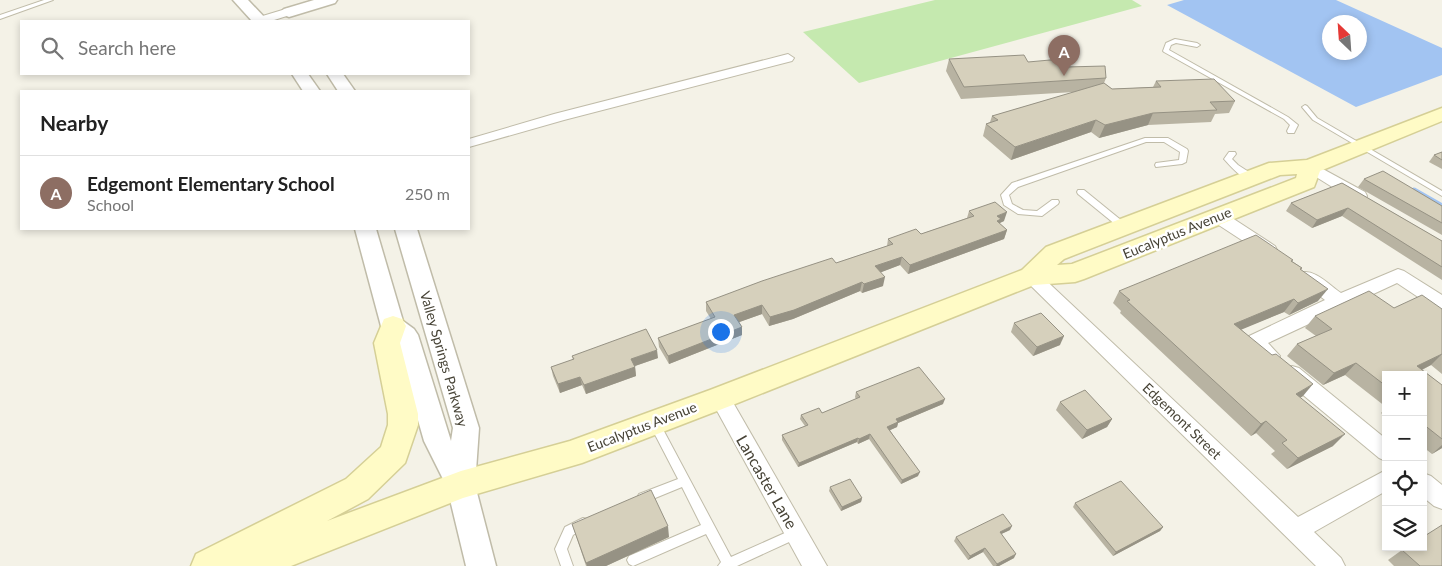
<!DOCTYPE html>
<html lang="en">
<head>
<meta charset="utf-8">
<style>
  body { margin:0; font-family:Lato,sans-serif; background:#f6f6f6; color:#222 }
  .controls { position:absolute; right:15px; bottom:15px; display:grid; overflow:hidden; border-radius:0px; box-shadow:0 2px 8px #0003 }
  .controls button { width:45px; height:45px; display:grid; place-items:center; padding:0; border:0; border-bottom:1px solid #e0e0e0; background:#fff; color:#222; font:25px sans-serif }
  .compass { position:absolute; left:1322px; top:15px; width:45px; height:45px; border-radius:50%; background:#fff; box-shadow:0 2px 8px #0003; rotate:335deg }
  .you { position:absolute; left:720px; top:331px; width:18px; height:18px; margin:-12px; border:4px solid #fff; border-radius:50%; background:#1a73e8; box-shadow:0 0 0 8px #1a73e833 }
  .badge { display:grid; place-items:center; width:32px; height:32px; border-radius:50%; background:#111827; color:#fff; font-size:16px; font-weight:700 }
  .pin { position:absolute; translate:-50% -41px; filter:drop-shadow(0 1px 2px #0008) }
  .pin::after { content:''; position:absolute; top:26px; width:18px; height:15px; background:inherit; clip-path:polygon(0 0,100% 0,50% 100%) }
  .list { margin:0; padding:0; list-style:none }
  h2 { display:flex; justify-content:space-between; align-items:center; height:65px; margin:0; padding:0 20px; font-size:21px }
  h2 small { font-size:16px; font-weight:400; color:#767676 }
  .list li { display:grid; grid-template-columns:32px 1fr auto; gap:15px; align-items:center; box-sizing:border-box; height:75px; padding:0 20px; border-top:1px solid #e0e0e0 }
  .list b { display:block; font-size:19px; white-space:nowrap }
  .list p { margin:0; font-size:16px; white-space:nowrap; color:#767676 }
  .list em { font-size:16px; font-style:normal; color:#767676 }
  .icon { flex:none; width:28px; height:28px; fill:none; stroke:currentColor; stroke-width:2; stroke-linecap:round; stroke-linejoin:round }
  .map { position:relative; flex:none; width:1442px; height:566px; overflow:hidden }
  .search { position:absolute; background:#fff; box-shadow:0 2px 8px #0003; left:20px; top:20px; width:450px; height:55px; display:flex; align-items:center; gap:12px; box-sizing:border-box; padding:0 18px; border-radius:0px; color:#767676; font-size:19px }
  .panel { position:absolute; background:#fff; box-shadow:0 2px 8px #0003; left:20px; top:90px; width:450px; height:140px; border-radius:0px }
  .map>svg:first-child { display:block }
  .green { fill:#c5e9af }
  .water { fill:#a2c4f2; fill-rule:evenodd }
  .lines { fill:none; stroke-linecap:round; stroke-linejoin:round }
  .stream { stroke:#a2c4f2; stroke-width:5 }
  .service-casing { stroke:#c0bca9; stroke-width:2 }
  .minor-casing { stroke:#c0bca9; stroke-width:2 }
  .tertiary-casing { stroke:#c0bca9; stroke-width:3 }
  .secondary-casing { stroke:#d5cf96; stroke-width:3 }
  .service { fill:#fff; fill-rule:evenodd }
  .minor { fill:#fff; fill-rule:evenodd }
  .tertiary { fill:#fff; fill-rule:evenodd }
  .secondary { fill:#fffbc6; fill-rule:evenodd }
  .wall { fill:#b8b3a2 }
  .shaded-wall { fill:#969284 }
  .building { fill:#d6d0bc; stroke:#969284 }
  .labels { text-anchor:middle; stroke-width:5; stroke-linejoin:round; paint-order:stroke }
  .street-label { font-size:14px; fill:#474336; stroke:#fff }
  .near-street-label { font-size:16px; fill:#474336; stroke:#fff }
</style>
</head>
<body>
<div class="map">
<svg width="1442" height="566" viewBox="0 0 1442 566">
  <rect width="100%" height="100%" fill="#f4f2e7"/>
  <polygon class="green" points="935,0 1132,0 1142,6 859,83 803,32"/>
  <path class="water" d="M1184,0h152l106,48v27l-86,32 -189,-102zM1330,22h30v30h-30z"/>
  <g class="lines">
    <polyline class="stream" points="1414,190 1442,206"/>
    <g class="service-casing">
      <g id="service">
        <polygon points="44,0 53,0 0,19 0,15"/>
        <polygon points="1175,39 1197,43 1200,45 1197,47 1176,43 1171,45 1169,50 1288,117 1298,125 1294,133 1288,133 1287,131 1290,125 1284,119 1164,52 1163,51 1166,43"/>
        <polygon points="1305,105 1307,106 1317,118 1442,191 1442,196 1313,120 1302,107"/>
        <polygon points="1145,138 1168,138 1187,149 1188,151 1186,162 1182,164 1156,167 1155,165 1156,163 1179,160 1180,152 1164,142 1146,142 1018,187 1009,195 1012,204 1023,210 1037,211 1052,200 1058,200 1059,202 1058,204 1042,216 1018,214 1004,205 1001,195 1012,183"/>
        <path d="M1229,152h6l1,2 -4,5 6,6 17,11 1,2 -1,2c-12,1 -24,-13 -31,-21z"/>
        <polygon points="1078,190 1084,190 1127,225 1128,227 1127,229 1121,229 1078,194 1077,192"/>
        <polygon points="654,419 658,420 731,557 796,528 800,529 802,533 800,537 737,566 718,566 721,562 706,534 633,566 629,564 627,560 629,556 701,525 682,487 643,503 639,502 637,498 639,494 678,479 649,423 650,420"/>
        <polygon points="583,518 587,519 589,523 587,527 573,535 567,549 573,566 561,566 555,549 565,527"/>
      </g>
    </g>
    <g class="minor-casing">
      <g id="minor">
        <polygon points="289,8 295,12 293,14 271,21 254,21 256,18"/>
        <polygon points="788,54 794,58 792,61 564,120 469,147 469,139 554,114"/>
        <polygon points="1310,162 1365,192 1367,196 1365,200 1353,200 1305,170 1302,167 1305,164"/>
        <polygon points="1217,211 1223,212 1275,246 1277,250 1275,254 1269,256 1263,254 1211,220 1209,216 1211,212"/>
        <path d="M1398,269l6,2 38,24v16l-6,-2 -39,-26 -129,60 12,13 -3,5c-13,4 -26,-8 -32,-19l2,-5 78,-37 -25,-19 -3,-4 3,-4c14,-5 29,12 41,20z"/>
        <polygon points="1031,270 1037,272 1298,517 1386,470 1386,491 1314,532 1341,558 1345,566 1316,566 1025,280 1022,276 1025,272"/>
        <polygon points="1292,366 1299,368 1386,439 1386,461 1379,458 1285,380 1282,374 1285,368"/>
        <polygon points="720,390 727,392 827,566 802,566 710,398 713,392"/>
        <polygon points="1423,473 1431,476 1442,485 1442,509 1434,506 1423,497"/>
      </g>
    </g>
    <g class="tertiary-casing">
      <g id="tertiary">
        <polygon points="233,0 248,0 268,21 252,21"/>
        <polygon points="314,0 337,0 335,3 289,17 284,15 281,12 284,9"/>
        <polygon points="292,74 308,74 320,91 303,91"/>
        <polygon points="327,74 343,74 355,91 338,91"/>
        <polygon points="355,229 376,229 403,321 414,329 418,335 451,441 453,428 395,229 417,229 479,428 475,485 496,566 466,566 447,487 424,441 395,340 385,332 381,326"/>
      </g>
    </g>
    <g class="secondary-casing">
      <path id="secondary" d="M1442,108v13l-122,50 -6,16 -230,92 -9,3 -41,3 -304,121 -148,57 -119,35 -172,68h-100l5,-12 150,-75 35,-32 7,-22v-11l-14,-71 10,-24 9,-3 9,3 4,7 -6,17 18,71v11l-13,38 -37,36 -41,22 134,-50 109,-30 140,-51 312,-120 24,-23 223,-84 38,-3zM1297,174l-1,4 -224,86 -15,1 7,-6 216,-84z"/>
    </g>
    <use href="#service" class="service"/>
    <use href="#minor" class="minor"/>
    <use href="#tertiary" class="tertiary"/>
    <use href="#secondary" class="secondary"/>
  </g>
  <g class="wall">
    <polygon points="949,59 1028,62 1066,67 1106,78 1104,83 1112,89 1153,87 1156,81 1235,101 1229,113 1215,114 1211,122 1148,125 1099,138 1091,132 1011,160 983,136 986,124 990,122 992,116 1074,92 961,99 946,71"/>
    <polygon points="1442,152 1442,169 1429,162 1434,155"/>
    <polygon points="1364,179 1442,206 1442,235 1358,187"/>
    <polygon points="1342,183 1442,241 1442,280 1342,216 1312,228 1286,211 1291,203"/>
    <polygon points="969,211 1004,221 999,223 1007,230 1004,239 908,274 900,265 881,272 883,286 862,293 860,291 793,319 769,326 762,314 739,322 742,327 742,335 669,364 659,347 658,338 711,319 706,311 706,302 836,263 887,246 888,239 921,234 967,218"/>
    <polygon points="1292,261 1302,268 1301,269 1318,301 1289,315 1284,312 1241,329 1303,396 1300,398 1333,446 1287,469 1271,454 1275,451 1256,433 1251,436 1120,313 1121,311 1113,303 1119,291"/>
    <polygon points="1394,308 1442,309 1442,374 1431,365 1422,370 1442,385 1442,448 1432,454 1423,447 1423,375 1386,375 1386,407 1345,375 1323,385 1287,356 1297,344 1316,336 1305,328 1315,316"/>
    <polygon points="1014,323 1060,345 1033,356 1011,332"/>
    <polygon points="572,356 658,358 635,366 636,376 586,394 582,385 560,393 553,376 551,367 573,360"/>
    <polygon points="856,392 943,404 898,423 897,427 890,430 918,476 901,484 869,439 858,444 857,442 798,467 782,440 782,435 805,426 800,419 801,415 822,413 856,399 855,397"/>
    <polygon points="1060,402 1112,419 1107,427 1082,439 1056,410"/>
    <polygon points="1386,408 1386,417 1381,413"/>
    <polygon points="830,487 862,498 861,502 841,511 829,491"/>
    <polygon points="1075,503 1163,527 1160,531 1113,556 1073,507"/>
    <polygon points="572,524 669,537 606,566 586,566"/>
    <polygon points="1010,530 1001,534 1014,558 999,566 993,566 983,552 968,560 954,541 956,537"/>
    <polygon points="1402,550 1442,566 1394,566 1388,560"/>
  </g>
  <g class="shaded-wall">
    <polygon points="1153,113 1148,125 1099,138 1105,125"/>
    <polygon points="1096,120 1091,132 1011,160 1015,147"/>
    <polygon points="1348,208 1342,216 1312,228 1317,220"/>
    <polygon points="1007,212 1004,221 1000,223 998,228 997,216"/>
    <polygon points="1007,230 1004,239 908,274 910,265"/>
    <polygon points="902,257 900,265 874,275 875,266"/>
    <polygon points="885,277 883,286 862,293 864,284"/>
    <polygon points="862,282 860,291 793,319 769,326 770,317"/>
    <polygon points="1328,289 1318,301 1289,315 1298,303"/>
    <polygon points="1294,299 1284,312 1226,336 1234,324"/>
    <polygon points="762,305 762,314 734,324 734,315"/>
    <polygon points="742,327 742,335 669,364 668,356"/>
    <polygon points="1064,336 1060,345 1033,356 1037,347"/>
    <polygon points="657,350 658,358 632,367 631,359"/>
    <polygon points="1442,354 1431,365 1411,375 1417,366"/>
    <polygon points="1356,363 1345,375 1323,385 1334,373"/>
    <polygon points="635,367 636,376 586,394 584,385"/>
    <polygon points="580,377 582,385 560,393 558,384"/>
    <polygon points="1313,384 1303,396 1286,406 1296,394"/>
    <polygon points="945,399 943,404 898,423 897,427 886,432 887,427 896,419"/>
    <polygon points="1112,419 1107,427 1082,439 1087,430"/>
    <polygon points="1266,421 1256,433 1251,436 1261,424"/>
    <polygon points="870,434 869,439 858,444 859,439"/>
    <polygon points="1345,434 1333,446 1287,469 1298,458"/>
    <polygon points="858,438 857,442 798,467 799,463"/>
    <polygon points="1442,445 1442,448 1432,454"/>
    <polygon points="920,472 918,476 901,484 902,480"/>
    <polygon points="862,498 861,502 841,511 842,507"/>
    <polygon points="668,526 669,537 606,566 587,566 586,563"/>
    <polygon points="1012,526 1010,530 997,536 1000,532"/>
    <polygon points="1163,527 1160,531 1113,556 1116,552"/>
    <polygon points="985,548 983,552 968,560 970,556"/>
    <polygon points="1016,554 1014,558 999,566 996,566 997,564"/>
  </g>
  <g class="building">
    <polygon points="1024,55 1028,62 1061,59 1066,67 1105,66 1106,78 964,87 949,59"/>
    <polygon points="1214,79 1235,101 1210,102 1217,110 1153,113 1105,125 1096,120 1015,147 986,124 998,120 992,116 1104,83 1112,89 1161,87 1156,81"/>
    <polygon points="1442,152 1442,160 1434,155"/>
    <polygon points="1383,171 1442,206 1442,223 1364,179"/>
    <polygon points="1342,183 1442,241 1442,267 1348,208 1317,220 1291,203"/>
    <polygon points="995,202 1007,212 997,216 1001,219 997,221 1007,230 910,265 902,257 875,266 885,277 864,284 862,282 794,310 770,317 762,305 734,315 742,327 668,356 658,338 715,317 706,302 762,281 832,258 836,263 893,244 888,239 916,229 921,234 974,216 969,211"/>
    <polygon points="1256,235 1293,260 1291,261 1302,268 1300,269 1328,289 1298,303 1294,299 1234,324 1272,355 1276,354 1313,384 1296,394 1345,434 1298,458 1282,443 1287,440 1266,421 1261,424 1127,301 1130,300 1119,291"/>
    <polygon points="1369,291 1394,308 1422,295 1442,309 1442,354 1417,366 1442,385 1442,439 1423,424 1423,375 1386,375 1386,386 1356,363 1334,373 1297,344 1332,329 1315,316"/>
    <polygon points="1041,313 1064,336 1037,347 1014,323"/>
    <polygon points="646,329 657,350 631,359 635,367 584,385 580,377 558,384 551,367 574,359 572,356"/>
    <polygon points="919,367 945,399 896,419 898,422 887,427 920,472 902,480 870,434 859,439 858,438 799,463 782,435 808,425 801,415 819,408 822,413 860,397 856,392"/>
    <polygon points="1085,390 1112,419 1087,430 1060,402"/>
    <polygon points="850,479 862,498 842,507 830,487"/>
    <polygon points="1121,481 1163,527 1116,552 1075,503"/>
    <polygon points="651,490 668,526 586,563 572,524"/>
    <polygon points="1003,514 1012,526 1000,532 1016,554 997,564 985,548 970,556 956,537"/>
    <polygon points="1442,525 1442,566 1420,566 1402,550 1407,547 1423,547 1423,537"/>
  </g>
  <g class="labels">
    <g class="street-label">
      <text transform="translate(1177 233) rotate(-22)" y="5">Eucalyptus Avenue</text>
      <text transform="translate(444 359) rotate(74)" y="5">Valley Springs Parkway</text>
      <text transform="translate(1182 421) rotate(44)" y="5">Edgemont Street</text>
      <text transform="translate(642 427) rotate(-21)" y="5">Eucalyptus Avenue</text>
    </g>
    <g class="near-street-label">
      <text transform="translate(767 482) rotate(60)" y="6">Lancaster Lane</text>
    </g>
  </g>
</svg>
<div class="controls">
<button>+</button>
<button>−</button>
<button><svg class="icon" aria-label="locate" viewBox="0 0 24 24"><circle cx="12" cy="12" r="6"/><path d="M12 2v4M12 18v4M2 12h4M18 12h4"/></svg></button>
<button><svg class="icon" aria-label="layers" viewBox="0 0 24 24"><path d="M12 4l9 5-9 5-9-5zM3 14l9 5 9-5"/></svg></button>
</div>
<svg class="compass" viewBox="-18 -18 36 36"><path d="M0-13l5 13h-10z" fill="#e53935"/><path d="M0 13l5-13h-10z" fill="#767676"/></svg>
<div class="you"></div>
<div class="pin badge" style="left:1064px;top:76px;background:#8d6e63">A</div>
<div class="search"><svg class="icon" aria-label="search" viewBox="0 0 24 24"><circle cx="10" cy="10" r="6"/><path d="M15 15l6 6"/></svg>Search here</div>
<section class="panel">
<h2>Nearby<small></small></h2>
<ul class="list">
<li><span class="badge" style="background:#8d6e63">A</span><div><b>Edgemont Elementary School</b><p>School</p></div><em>250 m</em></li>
</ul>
</section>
</div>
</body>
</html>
